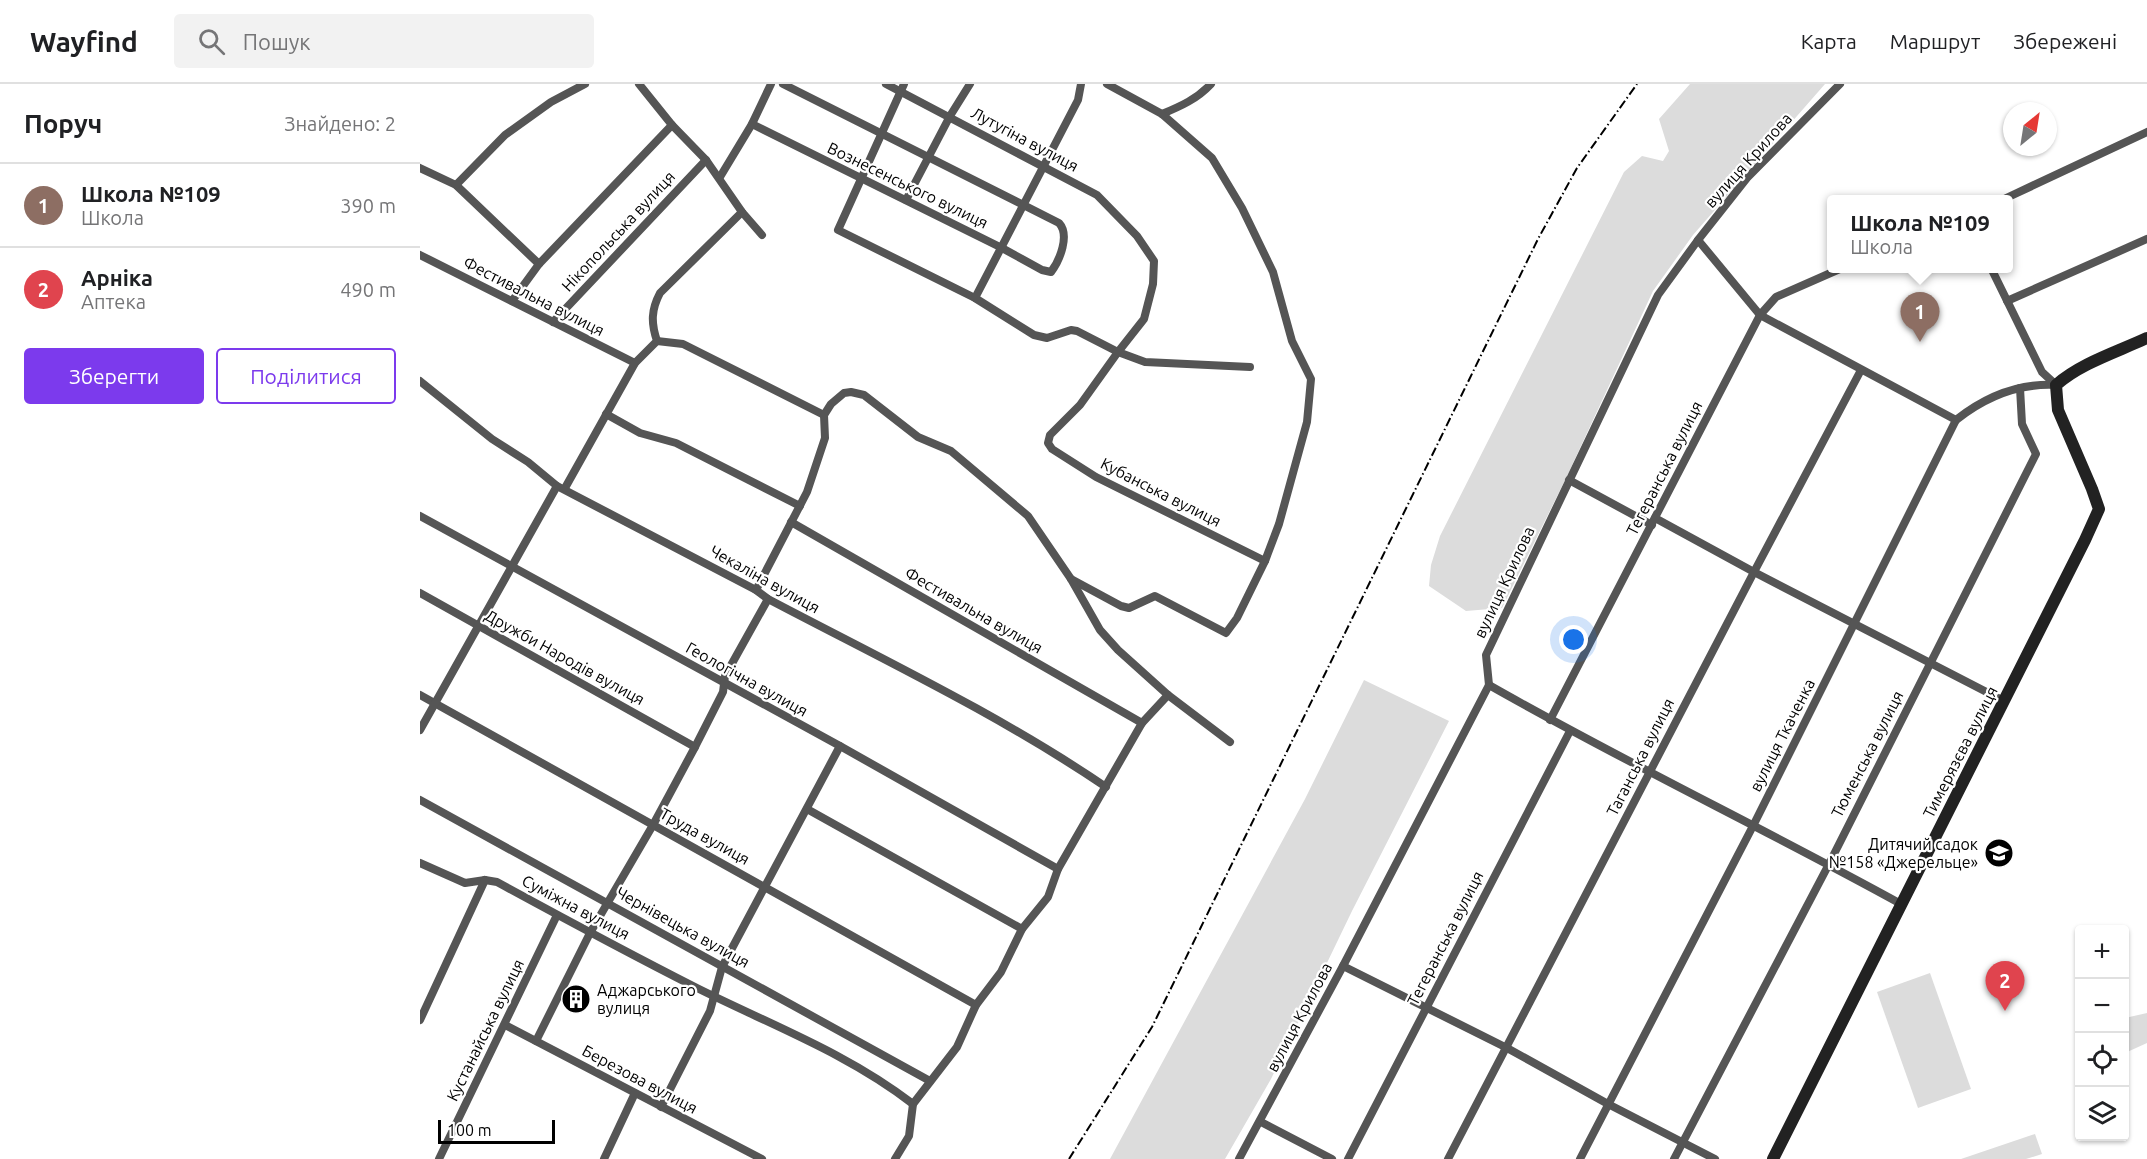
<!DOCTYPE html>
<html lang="uk">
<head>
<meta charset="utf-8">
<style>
  body { margin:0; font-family:Ubuntu,sans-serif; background:#f2f2f2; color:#202124 }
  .controls { position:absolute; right:18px; bottom:18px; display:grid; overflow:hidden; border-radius:6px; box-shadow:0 2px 4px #0004 }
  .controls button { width:54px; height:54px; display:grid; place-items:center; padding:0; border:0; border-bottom:2px solid #e0e0e0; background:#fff; color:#202124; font:30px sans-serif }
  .compass { position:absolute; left:1583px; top:18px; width:54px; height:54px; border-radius:50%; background:#fff; box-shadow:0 2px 4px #0004; rotate:30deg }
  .scale { position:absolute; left:18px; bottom:15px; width:117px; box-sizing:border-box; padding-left:6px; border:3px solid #000; border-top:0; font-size:16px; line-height:21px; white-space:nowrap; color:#000; -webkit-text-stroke:4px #fff; paint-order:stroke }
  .you { position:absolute; left:1154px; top:556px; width:21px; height:21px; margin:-15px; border:4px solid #fff; border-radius:50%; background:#1a73e8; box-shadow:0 0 0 9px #1a73e833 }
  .badge { display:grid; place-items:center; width:39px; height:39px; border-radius:50%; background:#7c3aed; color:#fff; font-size:20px; font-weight:700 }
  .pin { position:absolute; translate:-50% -50px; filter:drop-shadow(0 2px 3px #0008) }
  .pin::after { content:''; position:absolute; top:32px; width:21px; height:18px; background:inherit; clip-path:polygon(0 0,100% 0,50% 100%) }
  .popup { position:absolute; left:1407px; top:111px; width:186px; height:78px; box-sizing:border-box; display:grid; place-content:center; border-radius:6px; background:#fff; filter:drop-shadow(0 2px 4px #0005); font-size:20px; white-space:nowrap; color:#757577 }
  .popup b { font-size:22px; color:#202124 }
  .popup::after { content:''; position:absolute; left:50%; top:100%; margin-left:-12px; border:12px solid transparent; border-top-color:#fff }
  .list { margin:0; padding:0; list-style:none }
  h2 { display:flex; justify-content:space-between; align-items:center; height:78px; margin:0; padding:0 24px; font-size:26px }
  h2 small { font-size:20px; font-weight:400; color:#757577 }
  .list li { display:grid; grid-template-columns:39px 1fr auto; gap:18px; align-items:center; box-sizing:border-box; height:84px; padding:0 24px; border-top:2px solid #e0e0e0 }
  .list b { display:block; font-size:22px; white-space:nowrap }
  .list p { margin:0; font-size:20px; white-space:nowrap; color:#757577 }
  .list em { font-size:20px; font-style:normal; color:#757577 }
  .actions { display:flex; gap:12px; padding:18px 24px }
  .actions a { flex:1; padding:14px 0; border:2px solid #7c3aed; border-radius:6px; text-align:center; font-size:21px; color:#7c3aed }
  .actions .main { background:#7c3aed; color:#fff }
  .icon { flex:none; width:33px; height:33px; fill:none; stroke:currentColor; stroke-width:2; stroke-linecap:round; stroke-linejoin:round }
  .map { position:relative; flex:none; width:1727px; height:1075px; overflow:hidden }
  header { display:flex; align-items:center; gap:36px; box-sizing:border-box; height:84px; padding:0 30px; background:#fff; border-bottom:2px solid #e0e0e0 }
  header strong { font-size:28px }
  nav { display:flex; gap:33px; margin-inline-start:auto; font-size:21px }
  .search { width:420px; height:54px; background:#f2f2f2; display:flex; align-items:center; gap:15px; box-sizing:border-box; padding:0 21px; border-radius:6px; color:#757577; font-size:22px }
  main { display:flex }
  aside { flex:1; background:#fff }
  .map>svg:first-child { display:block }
  .green { fill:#dcdcdc }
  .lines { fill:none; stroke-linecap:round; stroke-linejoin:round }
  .street { stroke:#555; stroke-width:8 }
  .secondary { stroke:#222; stroke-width:12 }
  .rail { stroke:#000; stroke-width:2; stroke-dasharray:9 3 1.5 3; stroke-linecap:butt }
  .labels { text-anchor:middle; stroke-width:4.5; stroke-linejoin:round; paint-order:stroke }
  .street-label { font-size:16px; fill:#000; stroke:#fff }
  .poi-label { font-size:16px; fill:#000; stroke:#fff; text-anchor:end }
</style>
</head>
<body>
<header>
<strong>Wayfind</strong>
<div class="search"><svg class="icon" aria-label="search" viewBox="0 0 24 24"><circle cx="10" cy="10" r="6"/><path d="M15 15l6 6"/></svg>Пошук</div>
<nav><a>Карта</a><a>Маршрут</a><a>Збережені</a></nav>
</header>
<main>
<aside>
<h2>Поруч<small>Знайдено: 2</small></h2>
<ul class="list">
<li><span class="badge" style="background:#8d6e63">1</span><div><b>Школа №109</b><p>Школа</p></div><em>390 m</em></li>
<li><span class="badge" style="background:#e0444e">2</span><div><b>Арніка</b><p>Аптека</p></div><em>490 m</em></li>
</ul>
<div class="actions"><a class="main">Зберегти</a><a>Поділитися</a></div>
</aside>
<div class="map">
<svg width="1727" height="1075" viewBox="0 0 1727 1075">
  <rect width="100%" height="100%" fill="#fff"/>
  <g class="green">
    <polygon points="1270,0 1405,0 1273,151 1233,207 1147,392 1082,524 1046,527 1009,502 1011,481 1020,452 1204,88 1222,72 1243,77 1249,67 1239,35"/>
    <polygon points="944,596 1029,637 932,827 851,995 805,1075 690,1075 885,715"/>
    <polygon points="1510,889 1551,1005 1498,1024 1457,908"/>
    <polygon points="1727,929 1727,959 1705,969 1705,934"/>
    <polygon points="1615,1050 1622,1070 1606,1075 1541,1075"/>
  </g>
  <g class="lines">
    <g class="street">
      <polyline points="219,0 252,41 286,76 322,128 342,151"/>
      <polyline points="466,0 677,111 717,152 734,177 733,200 724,235 698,268 660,321 630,351 628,359 632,365 676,393 845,477"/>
      <polyline points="484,0 418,146 555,214 614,251 627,254 651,246 657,247 698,268 725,278 830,283"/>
      <path d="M742,30c19,-8 35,-15 49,-30"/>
      <path d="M332,40l250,124 40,22 9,2c9,-12 19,-37 8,-49l-276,-139"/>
      <polyline points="0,84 36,101 119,180"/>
      <polyline points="300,93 332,40 351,0"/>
      <polyline points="36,101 85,51 131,18 165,0"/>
      <polyline points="486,116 530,32 550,0"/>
      <polyline points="1582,116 1727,48"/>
      <polyline points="1278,156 1340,231 1536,336"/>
      <polyline points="0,171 215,279"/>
      <polyline points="1571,184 1622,288 1635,300"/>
      <polyline points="555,214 658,16 661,0"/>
      <polyline points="92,217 119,180 252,41"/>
      <polyline points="1587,217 1727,155"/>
      <polyline points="133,238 286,76"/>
      <polyline points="237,257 263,260 404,331"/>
      <path d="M0,297l72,58 36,23 29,24 199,104 12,9c114,60 232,116 338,188"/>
      <polyline points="186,330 220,349 256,359 380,422"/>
      <polyline points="1149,396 1232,441"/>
      <path d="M145,404l70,-125 22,-22c-6,-18 -6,-31 3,-48l82,-81"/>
      <polyline points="0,432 420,662 638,785"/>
      <polyline points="1235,434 1334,488 1584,617"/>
      <polyline points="371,438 722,639"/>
      <polyline points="651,495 701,522 709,524 735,512 806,549 817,534 845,477 859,440 887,338 891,295 872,257 853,188 822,124 792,74 742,30 687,0"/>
      <polyline points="336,506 387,408 405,354 404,331 411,320 424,309 431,308 444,311 498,353 531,367 608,432 651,495 680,546 698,566 748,611 810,658"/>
      <polyline points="0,509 275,663"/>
      <path d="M1069,601c135,77 276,144 412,219"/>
      <polyline points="0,611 556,921"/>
      <polyline points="1130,636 1340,231 1356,213 1422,184"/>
      <polyline points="0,646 137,402"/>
      <polyline points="0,716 510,997"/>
      <polyline points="387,725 602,845"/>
      <path d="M0,779l45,20 20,-3 12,2c66,36 133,72 200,106 74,37 150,65 216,116"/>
      <polyline points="923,882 1087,964 1188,1020 1295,1075"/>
      <polyline points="0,936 65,796"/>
      <polyline points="85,941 342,1075"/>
      <polyline points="116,957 170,849 233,741 275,663 303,608 305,592 348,515"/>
      <polyline points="241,1023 290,927 302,883 420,662"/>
      <polyline points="841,1038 912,1075"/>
      <polyline points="19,1075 137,831"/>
      <polyline points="184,1075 215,1009"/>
      <polyline points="475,1075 489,1052 493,1020 537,963 556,921 581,888 602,845 628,813 638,785 722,639 748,611"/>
      <polyline points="819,1075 923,882 1069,601 1066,571 1238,211 1278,156 1327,94 1420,0"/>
      <polyline points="928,1075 1150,647"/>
      <polyline points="1028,1075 1334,488 1441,286"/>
      <path d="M1160,1075l174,-335 202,-404c29,-23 62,-37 100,-35"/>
      <polyline points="1254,1075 1409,780 1616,370 1602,340 1600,304"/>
    </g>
    <path class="secondary" d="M1353,1075l312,-619 14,-31 -7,-20 -34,-79 -2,-25c25,-22 61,-33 91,-47"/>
    <polyline class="rail" points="649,1075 732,943 1118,155 1157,84 1217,0"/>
  </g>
  <defs>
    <g id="school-disc" transform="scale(1.5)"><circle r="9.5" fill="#000" stroke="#fff"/><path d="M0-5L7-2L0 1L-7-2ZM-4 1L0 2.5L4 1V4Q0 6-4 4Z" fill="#fff"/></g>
    <g id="building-disc" transform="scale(1.5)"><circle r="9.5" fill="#000" stroke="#fff"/><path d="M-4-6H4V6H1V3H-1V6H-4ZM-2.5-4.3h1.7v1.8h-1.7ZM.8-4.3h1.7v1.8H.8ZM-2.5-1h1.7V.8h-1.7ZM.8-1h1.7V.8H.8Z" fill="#fff"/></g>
  </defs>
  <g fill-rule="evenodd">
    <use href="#school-disc" x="1579" y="769"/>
    <use href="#building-disc" x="156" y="915"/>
  </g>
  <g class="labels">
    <g class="street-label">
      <text transform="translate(605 55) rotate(28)" y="6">Лутугіна вулиця</text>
      <text transform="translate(1328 76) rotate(-48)" y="6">вулиця Крилова</text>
      <text transform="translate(488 101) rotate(26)" y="6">Вознесенського вулиця</text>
      <text transform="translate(198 147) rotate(-47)" y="6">Нікопольська вулиця</text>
      <text transform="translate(114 212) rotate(27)" y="6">Фестивальна вулиця</text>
      <text transform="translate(1244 384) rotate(-63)" y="6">Тегеранська вулиця</text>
      <text transform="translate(741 408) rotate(27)" y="6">Кубанська вулиця</text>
      <text transform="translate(345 495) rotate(29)" y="6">Чекаліна вулиця</text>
      <text transform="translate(1084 498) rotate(-65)" y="6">вулиця Крилова</text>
      <text transform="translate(554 526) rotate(30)" y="6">Фестивальна вулиця</text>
      <text transform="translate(145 573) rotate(29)" y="6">Дружби Народів вулиця</text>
      <text transform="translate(327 595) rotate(29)" y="6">Геологічна вулиця</text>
      <text transform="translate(1362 651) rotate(-63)" y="6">вулиця Ткаченка</text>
      <text transform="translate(1540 668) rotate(-63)" y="6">Тимерязєва вулиця</text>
      <text transform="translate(1447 670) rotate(-63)" y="6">Тюменська вулиця</text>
      <text transform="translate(1220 673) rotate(-63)" y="6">Таганська вулиця</text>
      <text transform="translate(285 752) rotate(29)" y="6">Труда вулиця</text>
      <text transform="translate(156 823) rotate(28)" y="6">Суміжна вулиця</text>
      <text transform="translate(263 843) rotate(29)" y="6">Чернівецька вулиця</text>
      <text transform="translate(1025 854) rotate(-63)" y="6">Тегеранська вулиця</text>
      <text transform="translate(879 933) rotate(-62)" y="6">вулиця Крилова</text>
      <text transform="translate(65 946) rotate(-64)" y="6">Кустанайська вулиця</text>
      <text transform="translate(220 995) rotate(28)" y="6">Березова вулиця</text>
    </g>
    <g class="poi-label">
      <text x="1558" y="766">Дитячий садок<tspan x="1558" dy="18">№158 «Джерельце»</tspan></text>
      <text x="177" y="912" text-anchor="start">Аджарського<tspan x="177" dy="18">вулиця</tspan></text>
    </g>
  </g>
</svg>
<div class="controls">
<button>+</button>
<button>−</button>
<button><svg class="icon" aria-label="locate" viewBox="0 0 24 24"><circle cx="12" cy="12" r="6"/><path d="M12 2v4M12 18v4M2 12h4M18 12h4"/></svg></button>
<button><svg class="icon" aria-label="layers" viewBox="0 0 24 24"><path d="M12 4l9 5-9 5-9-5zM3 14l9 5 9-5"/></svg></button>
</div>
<svg class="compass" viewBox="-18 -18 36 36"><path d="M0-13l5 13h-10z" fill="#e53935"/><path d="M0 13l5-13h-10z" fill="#757577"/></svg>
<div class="scale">100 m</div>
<div class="you"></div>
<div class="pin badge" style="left:1500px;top:258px;background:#8d6e63">1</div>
<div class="popup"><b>Школа №109</b>Школа</div>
<div class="pin badge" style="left:1585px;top:927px;background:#e0444e">2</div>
</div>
</main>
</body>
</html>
